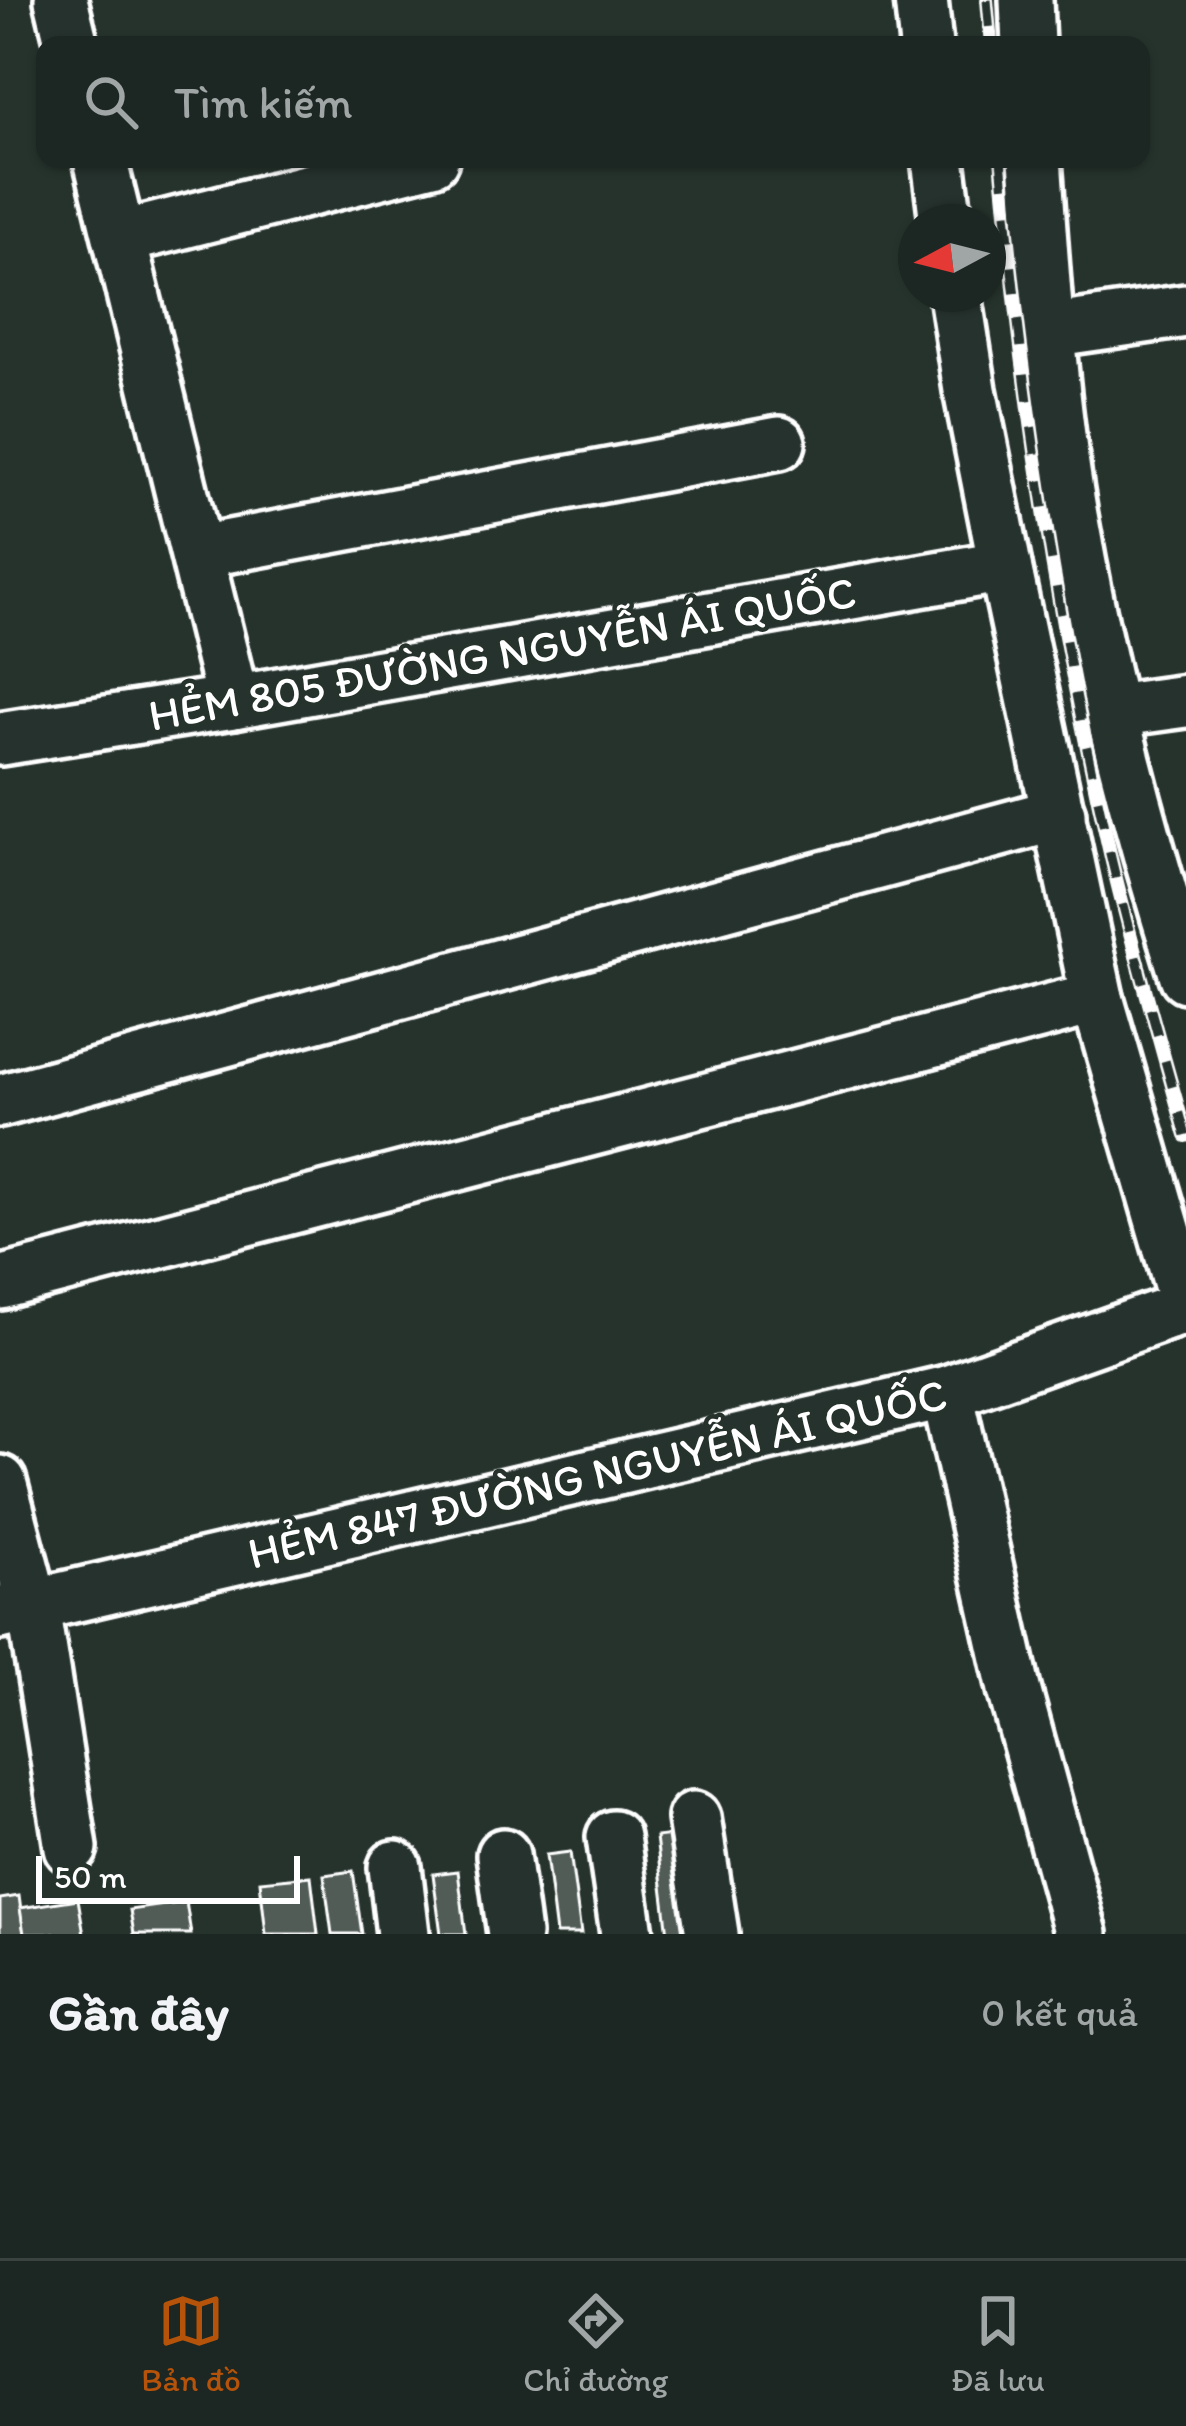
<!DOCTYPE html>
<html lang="vi">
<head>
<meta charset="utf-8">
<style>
  body { margin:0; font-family:Itim,sans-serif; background:#252e2a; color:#f1f3f6 }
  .compass { position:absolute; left:898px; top:204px; width:108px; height:108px; border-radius:50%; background:#1c2622; box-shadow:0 3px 9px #0004; rotate:263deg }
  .scale { position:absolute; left:36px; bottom:30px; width:264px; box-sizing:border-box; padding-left:12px; border:6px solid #fff; border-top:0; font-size:33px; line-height:42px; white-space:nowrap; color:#fff; -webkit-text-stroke:9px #26332d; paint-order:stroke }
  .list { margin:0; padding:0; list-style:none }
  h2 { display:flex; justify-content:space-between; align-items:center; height:156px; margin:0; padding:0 48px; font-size:51px }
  h2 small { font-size:39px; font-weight:400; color:#a0a5a5 }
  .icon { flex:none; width:66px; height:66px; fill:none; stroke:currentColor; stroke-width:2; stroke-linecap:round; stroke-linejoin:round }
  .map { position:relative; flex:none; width:1186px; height:1934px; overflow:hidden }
  .search { position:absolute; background:#1c2622; box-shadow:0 3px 9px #0004; left:36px; right:36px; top:36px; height:132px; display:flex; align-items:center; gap:30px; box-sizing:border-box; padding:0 42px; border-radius:24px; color:#a0a5a5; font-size:45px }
  .sheet { height:324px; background:#1c2622 }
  nav { display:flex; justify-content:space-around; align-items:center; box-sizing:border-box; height:168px; border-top:3px solid #3a4340; background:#1c2622; font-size:33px; color:#a0a5a5 }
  nav a { display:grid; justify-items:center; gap:6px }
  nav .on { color:#b45309 }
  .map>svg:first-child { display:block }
  .building { fill:#515c57; stroke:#fff; stroke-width:3 }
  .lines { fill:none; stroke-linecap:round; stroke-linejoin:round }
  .minor-casing { stroke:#fff; stroke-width:60 }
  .minor { stroke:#26332d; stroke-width:51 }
  .rail-casing { stroke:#fff; stroke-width:14 }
  .rail { stroke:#26332d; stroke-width:9; stroke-dasharray:27; stroke-linecap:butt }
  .labels { text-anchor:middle; stroke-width:9; stroke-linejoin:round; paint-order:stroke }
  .street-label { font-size:45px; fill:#fff; stroke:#26332d }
</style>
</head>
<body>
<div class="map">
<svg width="1186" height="1934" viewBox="0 0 1186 1934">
  <rect width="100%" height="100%" fill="#26332d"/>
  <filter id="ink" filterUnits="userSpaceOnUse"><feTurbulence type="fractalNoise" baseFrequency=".00833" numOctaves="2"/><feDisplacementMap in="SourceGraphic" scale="24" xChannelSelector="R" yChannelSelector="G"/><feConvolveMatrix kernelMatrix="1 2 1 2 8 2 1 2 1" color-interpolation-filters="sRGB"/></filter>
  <g filter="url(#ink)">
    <g class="building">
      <polygon points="681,1834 693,1934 668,1934 656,1837"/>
      <polygon points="570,1852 581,1934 556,1934 546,1855"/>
      <polygon points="353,1871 362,1934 332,1934 324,1875"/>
      <polygon points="458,1871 466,1934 441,1934 433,1874"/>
      <polygon points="311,1876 318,1934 266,1934 260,1881"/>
      <polygon points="19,1896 24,1934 0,1934 0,1899"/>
      <polygon points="78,1899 84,1934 24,1934 20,1908"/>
      <polygon points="186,1902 191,1934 134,1934 130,1910"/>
    </g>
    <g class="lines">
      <g class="minor-casing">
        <g id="minor">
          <polyline points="61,0 72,45"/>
          <polyline points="921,0 926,45"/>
          <polyline points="1026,0 1028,45"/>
          <polyline points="100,159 233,702"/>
          <polyline points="938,159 946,222"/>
          <path d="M1035,159c9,124 16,251 39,373 27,151 66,299 112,444"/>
          <polyline points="120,238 432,159"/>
          <polyline points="955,294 970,390 1005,566 1097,998 1186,1305"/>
          <polyline points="1048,331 1186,311"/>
          <polyline points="198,552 779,443"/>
          <polyline points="1114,711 1186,701"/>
          <polyline points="0,739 233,702 1005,566"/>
          <polyline points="0,1101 1059,814"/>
          <polyline points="0,1283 1097,998"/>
          <polyline points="947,1392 1014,1689 1081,1934"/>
          <polyline points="0,1482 33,1607 71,1848"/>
          <polyline points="0,1613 947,1392 1186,1307"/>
          <polyline points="694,1818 712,1934"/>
          <polyline points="613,1837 627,1934"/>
          <polyline points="503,1855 514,1934"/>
          <polyline points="395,1867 403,1934"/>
        </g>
      </g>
      <use href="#minor" class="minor"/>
      <g class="rail-casing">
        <g id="rail">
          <polyline points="987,0 991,45"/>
          <path d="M1001,159c21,237 57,472 111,703 22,92 49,183 74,274"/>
        </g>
      </g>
      <use href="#rail" class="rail"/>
    </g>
  </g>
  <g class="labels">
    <g class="street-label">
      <text transform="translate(502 653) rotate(-10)" y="16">HẺM 805 ĐƯỜNG NGUYỄN ÁI QUỐC</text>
      <text transform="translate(597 1473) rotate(-13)" y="16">HẺM 847 ĐƯỜNG NGUYỄN ÁI QUỐC</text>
    </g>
  </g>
</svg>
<svg class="compass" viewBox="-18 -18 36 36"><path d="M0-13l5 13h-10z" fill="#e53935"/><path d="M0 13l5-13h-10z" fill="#a0a5a5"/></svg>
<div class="scale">50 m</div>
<div class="search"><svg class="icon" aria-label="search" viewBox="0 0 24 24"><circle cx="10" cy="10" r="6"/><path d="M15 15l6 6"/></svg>Tìm kiếm</div>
</div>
<section class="sheet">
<h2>Gần đây<small>0 kết quả</small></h2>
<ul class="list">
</ul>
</section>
<nav>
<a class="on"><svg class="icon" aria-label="map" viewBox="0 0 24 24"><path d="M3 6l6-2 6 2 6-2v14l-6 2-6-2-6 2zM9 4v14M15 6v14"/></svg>Bản đồ</a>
<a><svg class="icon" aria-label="directions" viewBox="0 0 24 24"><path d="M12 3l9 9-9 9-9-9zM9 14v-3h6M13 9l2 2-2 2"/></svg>Chỉ đường</a>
<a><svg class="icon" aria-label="saved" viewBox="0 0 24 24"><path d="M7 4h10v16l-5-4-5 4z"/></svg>Đã lưu</a>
</nav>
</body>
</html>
